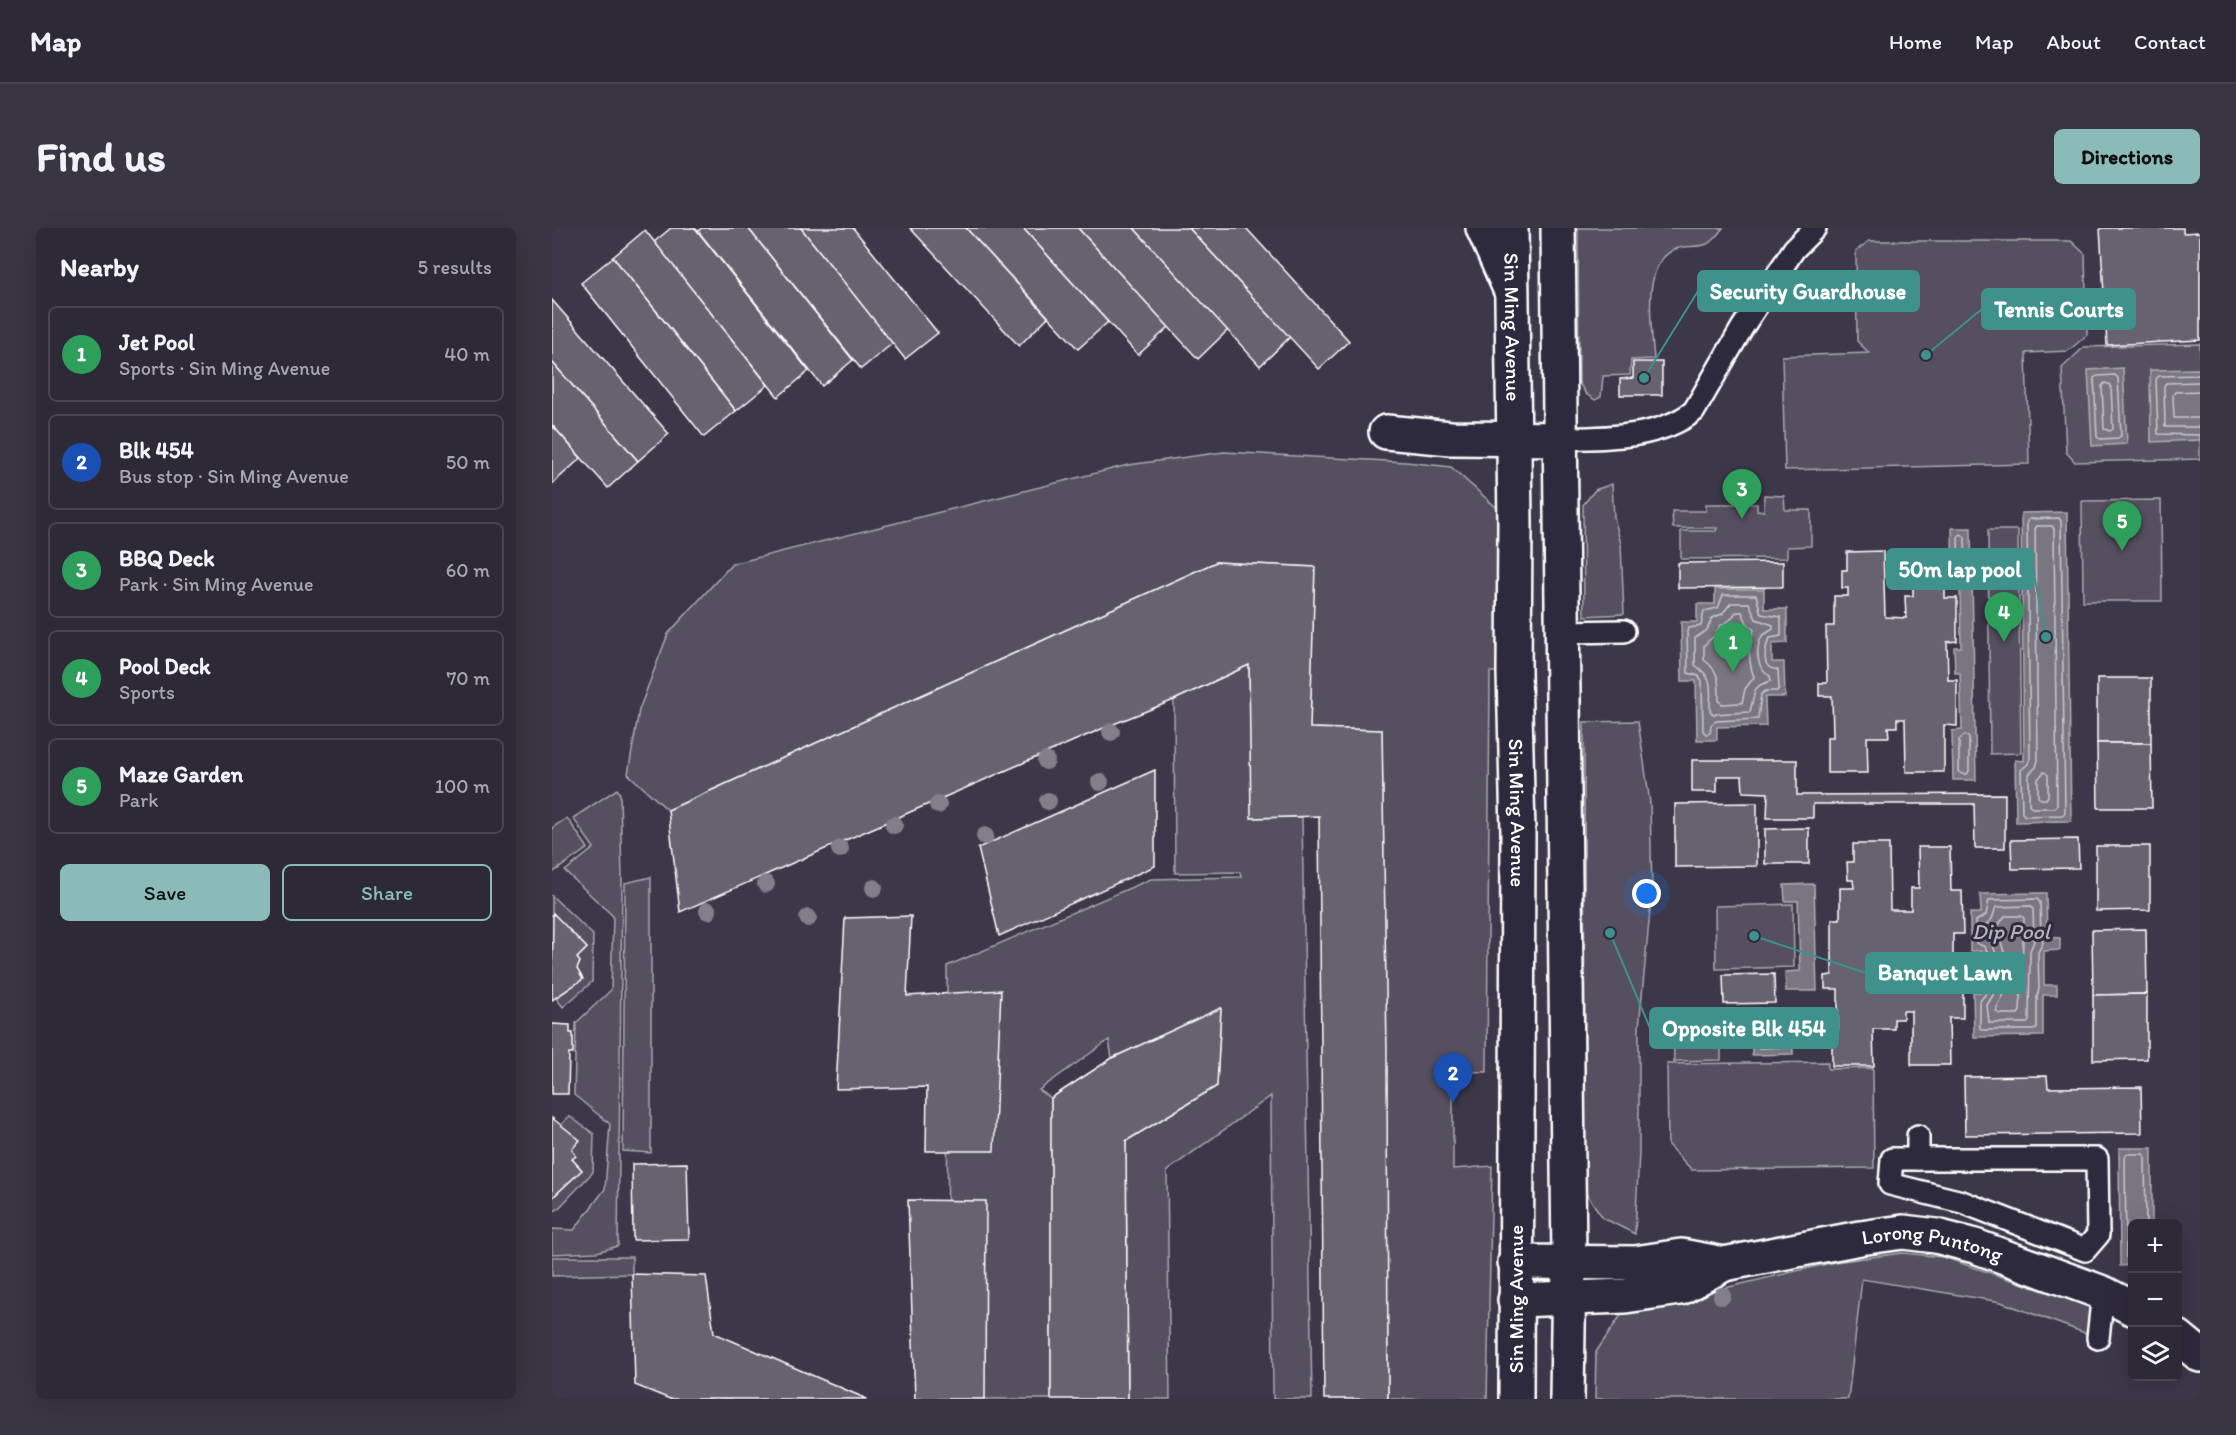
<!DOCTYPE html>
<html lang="en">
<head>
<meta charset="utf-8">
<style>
  body { margin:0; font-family:Itim,sans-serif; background:#393542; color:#f1f3f6 }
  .controls { position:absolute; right:18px; bottom:18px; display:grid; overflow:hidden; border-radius:9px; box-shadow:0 6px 24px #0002 }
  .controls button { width:54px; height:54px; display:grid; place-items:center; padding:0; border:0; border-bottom:2px solid #484552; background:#2d2937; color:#f1f3f6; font:30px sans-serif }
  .you { position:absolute; left:1095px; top:666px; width:21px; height:21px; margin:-15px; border:4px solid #fff; border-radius:50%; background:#1a73e8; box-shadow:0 0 0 9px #1a73e833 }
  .badge { display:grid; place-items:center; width:39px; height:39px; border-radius:50%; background:#8bbbb9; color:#fff; font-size:20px; font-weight:700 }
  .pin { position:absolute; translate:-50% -50px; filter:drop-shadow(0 2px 3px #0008) }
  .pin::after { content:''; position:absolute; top:32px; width:21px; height:18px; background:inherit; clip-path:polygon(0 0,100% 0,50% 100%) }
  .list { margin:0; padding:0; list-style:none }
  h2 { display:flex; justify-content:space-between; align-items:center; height:78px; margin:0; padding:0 24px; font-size:26px }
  h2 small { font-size:20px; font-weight:400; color:#a7a6ad }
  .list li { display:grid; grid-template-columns:39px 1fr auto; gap:18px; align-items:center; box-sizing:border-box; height:96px; margin:0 12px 12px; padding:0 12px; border:2px solid #484552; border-radius:9px }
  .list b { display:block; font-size:22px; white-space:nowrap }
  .list p { margin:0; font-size:20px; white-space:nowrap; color:#a7a6ad }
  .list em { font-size:20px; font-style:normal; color:#a7a6ad }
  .actions { display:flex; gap:12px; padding:18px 24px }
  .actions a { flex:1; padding:14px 0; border:2px solid #8bbbb9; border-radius:9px; text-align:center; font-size:21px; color:#8bbbb9 }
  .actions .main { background:#8bbbb9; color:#111 }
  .icon { flex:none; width:33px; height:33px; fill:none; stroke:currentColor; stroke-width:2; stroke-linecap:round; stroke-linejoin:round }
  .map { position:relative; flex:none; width:1648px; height:1171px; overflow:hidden; border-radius:9px }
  header { display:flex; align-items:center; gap:36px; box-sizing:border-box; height:84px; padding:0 30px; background:#2d2937; border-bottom:2px solid #484552 }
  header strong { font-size:28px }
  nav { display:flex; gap:33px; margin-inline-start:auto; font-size:21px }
  .intro { display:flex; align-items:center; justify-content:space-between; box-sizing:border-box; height:144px; padding:0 36px }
  h1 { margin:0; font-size:42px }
  .button { padding:15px 27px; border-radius:9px; background:#8bbbb9; color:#111; font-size:21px; font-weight:700 }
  main { display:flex; gap:36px; padding:0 36px }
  aside { flex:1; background:#2d2937; border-radius:9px; box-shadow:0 6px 24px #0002 }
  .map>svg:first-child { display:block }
  .green { fill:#555060; stroke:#aaa8b0; stroke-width:1.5 }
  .water { fill:#797682; stroke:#afadb4; stroke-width:1.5 }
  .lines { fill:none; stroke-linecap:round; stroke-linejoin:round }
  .shore { stroke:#c9c8cd; stroke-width:1.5 }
  .building { fill:#666270; stroke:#fff; stroke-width:1.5 }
  .lane-casing { stroke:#fff; stroke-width:26 }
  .street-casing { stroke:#fff; stroke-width:38 }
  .secondary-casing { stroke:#fff; stroke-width:38 }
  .primary-casing { stroke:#fff; stroke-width:38 }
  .lane { stroke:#2f2a3d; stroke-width:21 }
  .street { stroke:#2f2a3d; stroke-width:33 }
  .secondary { stroke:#2f2a3d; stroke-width:33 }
  .primary { stroke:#2f2a3d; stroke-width:33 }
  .tree { fill:#827e8a }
  .labels { text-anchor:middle; stroke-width:6; stroke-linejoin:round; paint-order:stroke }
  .street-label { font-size:21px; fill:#fff; stroke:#2f2a3d }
  .water-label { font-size:22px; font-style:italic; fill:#b5b4ba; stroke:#2f2a3d }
  .leader { fill:none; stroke:#3f918b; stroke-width:2 }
  .callout-dot { fill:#3f918b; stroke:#2f2a3d; stroke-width:2 }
  .callout { fill:#3f918b; stroke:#3f918b; stroke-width:2 }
  .callout-label { font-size:22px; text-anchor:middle; font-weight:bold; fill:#fff }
</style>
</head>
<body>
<header>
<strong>Map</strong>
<nav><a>Home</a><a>Map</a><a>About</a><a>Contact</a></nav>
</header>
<div class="intro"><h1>Find us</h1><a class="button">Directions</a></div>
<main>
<aside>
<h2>Nearby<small>5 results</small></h2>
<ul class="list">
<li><span class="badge" style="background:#2e9e5b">1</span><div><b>Jet Pool</b><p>Sports · Sin Ming Avenue</p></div><em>40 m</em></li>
<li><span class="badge" style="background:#1a4fb4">2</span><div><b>Blk 454</b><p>Bus stop · Sin Ming Avenue</p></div><em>50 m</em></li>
<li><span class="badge" style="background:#2e9e5b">3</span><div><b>BBQ Deck</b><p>Park · Sin Ming Avenue</p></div><em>60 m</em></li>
<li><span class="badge" style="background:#2e9e5b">4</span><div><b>Pool Deck</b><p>Sports</p></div><em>70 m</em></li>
<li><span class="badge" style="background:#2e9e5b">5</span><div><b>Maze Garden</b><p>Park</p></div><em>100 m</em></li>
</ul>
<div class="actions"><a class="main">Save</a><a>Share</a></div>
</aside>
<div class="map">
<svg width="1648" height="1171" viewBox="0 0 1648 1171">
  <rect width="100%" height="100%" fill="#3c3749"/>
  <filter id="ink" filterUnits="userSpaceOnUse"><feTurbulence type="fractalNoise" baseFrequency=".0167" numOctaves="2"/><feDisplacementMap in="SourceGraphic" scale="12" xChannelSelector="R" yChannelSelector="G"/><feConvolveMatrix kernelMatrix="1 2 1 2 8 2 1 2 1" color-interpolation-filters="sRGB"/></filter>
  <g filter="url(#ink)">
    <g class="green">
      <path d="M1026,0h145c-4,5 -11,14 -16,16 -9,4 -20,1 -29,4 -39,13 -26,80 -24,111l-23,1 -1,15 -27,1 -2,21 -6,3 -9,-6 -7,-11z"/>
      <polygon points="1317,13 1519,13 1533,26 1535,107 1516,123 1474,125 1477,236 1233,242 1230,128 1317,125 1305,113 1304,23"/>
      <polygon points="1648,116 1648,231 1523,234 1514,224 1510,140 1532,119"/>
      <polygon points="672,224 854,234 899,239 963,296 962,444 938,444 935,844 901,843 901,941 940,938 935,1171 836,1171 830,502 758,500 762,339 664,334 116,582 76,546 87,482 116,406 180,336 576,237"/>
      <polygon points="1060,256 1062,289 1069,316 1072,386 1032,388 1031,277 1043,262"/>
      <polygon points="1212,267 1232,268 1233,282 1259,282 1259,318 1235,319 1235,330 1129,331 1129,303 1164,303 1165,300 1121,300 1120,283 1154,283 1154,276 1205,276 1205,282 1212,283"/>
      <polygon points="1609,272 1610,373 1531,373 1530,273"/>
      <polygon points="1436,302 1466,302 1469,525 1438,526"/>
      <polygon points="697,437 700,590 750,589 760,1171 721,1171 719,868 615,943 618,1171 576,1171 574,913 665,858 669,780 560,830 557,812 487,862 499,870 499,1171 396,1171 395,738 599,651 689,649 688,644 623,645 622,472"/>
      <polygon points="1086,493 1098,575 1100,662 1087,799 1087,924 1083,1006 1051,990 1033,964 1032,494"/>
      <polygon points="65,561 68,566 70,652 66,1018 45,1024 0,1026 0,1001 22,1002 53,961 58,896 22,867 24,795 59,762 61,688 13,643 42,620 21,590"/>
      <polygon points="15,590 36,620 0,645 0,600"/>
      <polygon points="99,649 99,925 71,923 73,655"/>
      <polygon points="0,668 41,707 40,754 11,779 4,770 31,751 25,741 28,734 25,730 35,720 1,686 0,687"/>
      <polygon points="1241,676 1242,739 1164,741 1163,678"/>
      <polygon points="1169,790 1169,832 1122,833 1121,791"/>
      <polygon points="1276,834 1276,841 1321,840 1322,940 1140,942 1116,917 1115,836"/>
      <polygon points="17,888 42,906 41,944 6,981 0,984 0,970 30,942 20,931 24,928 20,921 27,912 9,897"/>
      <polygon points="1350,1025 1391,1029 1548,1082 1546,1110 1449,1074 1310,1051 1296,1171 1043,1171 1044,1124 1071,1084 1283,1034"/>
      <polygon points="0,1029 80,1029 80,1046 0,1048"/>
    </g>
    <g class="water">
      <polygon points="1571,140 1575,216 1540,218 1536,142"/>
      <polygon points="1648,141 1648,212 1599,214 1598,142"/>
      <polygon points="1515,284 1519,593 1464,594 1463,532 1472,533 1469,285"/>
      <polygon points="1400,300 1419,300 1424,552 1401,552 1400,503 1410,502 1408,445 1403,445 1402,419 1409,419 1408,362 1401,362"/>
      <polygon points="1163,361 1212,361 1212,381 1235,381 1235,415 1220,416 1220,434 1232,434 1233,469 1213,469 1214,498 1165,499 1165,512 1145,512 1144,453 1130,453 1129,394 1145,394 1145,376 1163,376"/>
      <polygon points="1262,656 1265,763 1234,763 1233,744 1248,743 1246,673 1233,673 1232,657"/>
      <polygon points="1494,665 1495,709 1508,710 1508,722 1492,723 1492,757 1505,757 1505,767 1491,767 1491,808 1422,809 1421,764 1430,764 1429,723 1418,723 1418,685 1429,685 1428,666"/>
      <polygon points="1223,782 1224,800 1241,800 1241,826 1200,827 1200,813 1189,813 1188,783"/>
      <polygon points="1567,920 1600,920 1600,995 1580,996 1580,1037 1568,1038"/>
    </g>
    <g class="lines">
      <g class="shore">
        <polygon points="1563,147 1566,150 1569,208 1566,210 1548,211 1545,209 1542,150 1545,148"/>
        <polyline points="1648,147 1607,148 1604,151 1606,206 1648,207"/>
        <polyline points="1648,154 1614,155 1612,158 1613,199 1648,199"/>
        <polygon points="1553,155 1559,157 1561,201 1558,203 1552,201 1550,158"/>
        <polyline points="1648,163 1623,164 1621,167 1622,190 1648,190"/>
        <polygon points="1507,290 1509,293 1513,585 1510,587 1473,588 1470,585 1469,542 1476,536 1478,531 1475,293 1478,291"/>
        <polygon points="1485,298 1500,298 1502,301 1505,577 1502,580 1480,580 1477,577 1477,546 1484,539 1486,532 1483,301"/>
        <polygon points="1409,306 1413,309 1414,354 1411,357 1407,354 1406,309"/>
        <path d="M1171,367h33l5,19 20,3v19l-11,2c-4,6 -8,24 -1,29 2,2 6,2 9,3l1,18 -2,3h-11l-5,3 -3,25 -42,2 -5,4 -1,8 -4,1 -3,-3 -1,-50 -3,-5 -11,-3 -1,-42 2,-3 12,-2 3,-15 14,-3z"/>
        <path d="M1179,375h18l7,16 17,6v4l-11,7c-7,13 -6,33 8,40l1,5 -11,4 -5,5 -5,22 -37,2 -3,-3c0,-23 5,-32 -15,-46v-27l12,-8 5,-12 10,-4z"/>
        <path d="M1184,384h6l5,11 7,7c-6,15 -6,31 0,47l-9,12 -3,14 -20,1 -3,-3c0,-18 1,-30 -15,-41v-15l10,-9 6,-10 10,-6z"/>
        <polygon points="1413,507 1417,510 1417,543 1415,546 1410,546 1407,543 1407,512"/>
        <polygon points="1492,544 1496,547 1496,568 1494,571 1489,571 1486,569 1486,551"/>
        <polygon points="1485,671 1488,674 1489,709 1491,715 1486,724 1487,761 1485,768 1485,800 1482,802 1430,802 1428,800 1428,773 1436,763 1435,724 1433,719 1424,715 1424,693 1434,687 1437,672"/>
        <polygon points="1478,678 1481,681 1482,713 1478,723 1477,793 1475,795 1437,795 1435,777 1443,764 1443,723 1440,715 1432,709 1432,699 1440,691 1444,679"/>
        <polygon points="1453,688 1469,688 1472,690 1468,783 1466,786 1447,786 1444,783 1452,766 1452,724 1449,714 1442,703"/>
        <polygon points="1197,789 1216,789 1220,804 1235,808 1234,819 1207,820 1205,810 1195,805 1195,791"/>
        <polyline points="1580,1032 1576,1031 1574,1029 1573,929 1575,926 1591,926 1593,928 1594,996"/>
      </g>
    </g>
    <g class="building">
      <polygon points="119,0 143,0 257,143 226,169 102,14"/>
      <polygon points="150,0 196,0 301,132 270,158 146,3"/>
      <polygon points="196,0 249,0 341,115 309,141"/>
      <polygon points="249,0 301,0 386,105 353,131"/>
      <polygon points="358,0 414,0 496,89 467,118"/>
      <polygon points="414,0 471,0 556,94 526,121"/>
      <polygon points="471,0 526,0 617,99 586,127"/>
      <polygon points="526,0 582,0 676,102 646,131"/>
      <polygon points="582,0 637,0 738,109 708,138"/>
      <polygon points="637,0 694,0 797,113 767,141"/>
      <polygon points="1548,0 1631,0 1631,5 1648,4 1648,112 1555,117"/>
      <polygon points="93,2 216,157 184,183 61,29"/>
      <polygon points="61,29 184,183 152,209 29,55"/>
      <polygon points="0,72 117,206 86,233 0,134"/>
      <polygon points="0,134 86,233 56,260 0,197"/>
      <polygon points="1081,134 1110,134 1110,167 1068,167 1068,151 1081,150"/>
      <polygon points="0,197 29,230 0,256"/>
      <polygon points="1331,323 1333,389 1354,390 1353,368 1361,368 1361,327 1393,326 1393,370 1405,370 1405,413 1395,414 1396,452 1405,452 1405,498 1392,497 1392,544 1354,544 1353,491 1345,491 1345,499 1336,499 1337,509 1315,509 1316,545 1275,545 1275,509 1281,509 1280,468 1267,468 1267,455 1275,455 1274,398 1282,398 1282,368 1296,368 1296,360 1290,360 1290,342 1295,342 1295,324"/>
      <polygon points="664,334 763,339 758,500 830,502 835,822 836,1171 772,1171 767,588 699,590 697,437 622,472 554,499 128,684 116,582"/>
      <polygon points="1231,334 1231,359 1126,360 1126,335"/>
      <rect x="1545" y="450" width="54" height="65"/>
      <polygon points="1545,515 1599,515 1600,580 1546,580"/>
      <polygon points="1140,532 1245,532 1245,567 1453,566 1453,620 1423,620 1422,576 1261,576 1261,590 1215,590 1216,565 1191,564 1190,548 1165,548 1165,564 1140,564"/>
      <polygon points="603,542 603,638 447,708 426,620"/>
      <polygon points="1205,575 1205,638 1123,639 1123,576"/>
      <polygon points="1257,600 1257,636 1213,636 1213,601"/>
      <polygon points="1526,611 1527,640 1460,641 1459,612"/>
      <polygon points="1301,616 1337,616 1338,682 1359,682 1359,660 1367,660 1366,619 1398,619 1399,663 1410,663 1411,706 1401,706 1401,745 1411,744 1411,790 1397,790 1398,837 1359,837 1359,783 1351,783 1351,791 1342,791 1342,801 1321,801 1322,838 1280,838 1280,802 1286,802 1286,761 1273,761 1273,748 1280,747 1280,691 1288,691 1288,660 1302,660 1301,652 1296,652 1295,634 1301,634"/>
      <polygon points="1544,618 1598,618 1598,682 1544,683"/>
      <polygon points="1,685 35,720 25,730 28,734 25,741 31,751 0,772"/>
      <polygon points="359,688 355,768 449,762 442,923 374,923 375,859 284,861 293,690"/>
      <polygon points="1594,701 1595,766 1541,767 1540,702"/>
      <polygon points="1222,746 1223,775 1172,776 1171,747"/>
      <polygon points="1595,766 1595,831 1541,832 1541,767"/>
      <polygon points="669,780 665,858 574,913 576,1171 499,1171 499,870 560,830"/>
      <polygon points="0,796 18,797 18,805 21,805 21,826 17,826 16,866 0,866"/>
      <polygon points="1495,848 1496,860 1589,859 1590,905 1413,907 1412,849"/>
      <polygon points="0,890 28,912 20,921 24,928 20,931 30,942 0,970"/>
      <polygon points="135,935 137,1011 81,1012 80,936"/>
      <polygon points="356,972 434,973 433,1171 363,1171"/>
      <polygon points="80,1046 154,1048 162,1105 315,1171 118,1171 83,1157"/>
    </g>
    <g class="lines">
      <g class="lane-casing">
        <g id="lane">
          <path d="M1008,211c44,-2 97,1 134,-28l48,-83 52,-79 21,-21"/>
          <polyline points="1011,404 1072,403"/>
          <polygon points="1340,931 1545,931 1546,1007 1533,1022 1410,974 1338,956"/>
          <polyline points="1366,931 1366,908"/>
          <polyline points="1546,1110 1551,1065"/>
        </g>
      </g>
      <g class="street-casing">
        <g id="street">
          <polyline points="834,204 899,210 1008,211"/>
          <polyline points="963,1034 1083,1035 1129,1028 1172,1036"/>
          <path id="s1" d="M963,1072l110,-4 55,-8 44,-24 136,-26 43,-6 33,4 39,10 128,47 29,15"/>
          <polyline points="1626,1109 1648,1127"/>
        </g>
      </g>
      <g class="secondary-casing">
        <g id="secondary">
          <path id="s2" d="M959,0l4,296 -1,148 4,160 -2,567"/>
          <polyline points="1006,0 1017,1033 1015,1171"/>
        </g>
      </g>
      <g class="primary-casing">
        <polyline id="primary" points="931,0 959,63"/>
      </g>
      <use href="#lane" class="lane"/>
      <use href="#street" class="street"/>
      <use href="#secondary" class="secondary"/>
      <use href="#primary" class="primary"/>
    </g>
    <g class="tree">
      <circle cx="559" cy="504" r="9"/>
      <circle cx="494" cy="533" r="9"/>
      <circle cx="548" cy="554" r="9"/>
      <circle cx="496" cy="573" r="9"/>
      <circle cx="386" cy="577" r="9"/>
      <circle cx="342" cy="597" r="9"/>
      <circle cx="433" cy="608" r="9"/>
      <circle cx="288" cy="621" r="9"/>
      <circle cx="214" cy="656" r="9"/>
      <circle cx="322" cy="660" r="9"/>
      <circle cx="156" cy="683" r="9"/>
      <circle cx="256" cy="690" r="9"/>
      <circle cx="1170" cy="1068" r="9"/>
    </g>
  </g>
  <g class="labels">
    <g class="street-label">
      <text dy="7" stroke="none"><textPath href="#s2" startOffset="99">Sin Ming Avenue</textPath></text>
      <text dy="7" stroke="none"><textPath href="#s2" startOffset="585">Sin Ming Avenue</textPath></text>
      <text dy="7" stroke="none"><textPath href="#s1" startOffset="428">Lorong Puntong</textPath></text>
      <text transform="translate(964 1071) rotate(-90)" y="7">Sin Ming Avenue</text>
    </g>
    <g class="water-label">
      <text x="1459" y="711">Dip Pool</text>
    </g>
  </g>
  <path class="leader" d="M1092 150L1146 63M1374 127L1430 81M1494 409L1481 341M1202 708L1314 745M1058 705L1098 800"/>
  <g class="callout-dot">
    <circle cx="1092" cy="150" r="6"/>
    <circle cx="1374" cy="127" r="6"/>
    <circle cx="1494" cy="409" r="6"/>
    <circle cx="1202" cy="708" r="6"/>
    <circle cx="1058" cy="705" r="6"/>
  </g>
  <g class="callout">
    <rect x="1146" y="43" width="221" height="40" rx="6"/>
    <rect x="1430" y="61" width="153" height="40" rx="6"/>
    <rect x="1335" y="321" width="146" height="40" rx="6"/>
    <rect x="1314" y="725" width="159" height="40" rx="6"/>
    <rect x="1098" y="780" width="188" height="40" rx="6"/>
  </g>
  <g class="callout-label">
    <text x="1256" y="71">Security Guardhouse</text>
    <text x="1507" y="89">Tennis Courts</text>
    <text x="1408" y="349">50m lap pool</text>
    <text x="1393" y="752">Banquet Lawn</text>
    <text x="1192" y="808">Opposite Blk 454</text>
  </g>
</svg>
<div class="controls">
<button>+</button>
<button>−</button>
<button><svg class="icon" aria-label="layers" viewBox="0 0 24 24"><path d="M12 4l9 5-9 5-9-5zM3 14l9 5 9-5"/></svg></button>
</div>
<div class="you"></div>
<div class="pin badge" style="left:1181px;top:444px;background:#2e9e5b">1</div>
<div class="pin badge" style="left:901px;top:875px;background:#1a4fb4">2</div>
<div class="pin badge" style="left:1190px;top:291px;background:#2e9e5b">3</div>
<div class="pin badge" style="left:1452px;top:414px;background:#2e9e5b">4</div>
<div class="pin badge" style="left:1570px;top:323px;background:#2e9e5b">5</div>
</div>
</main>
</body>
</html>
